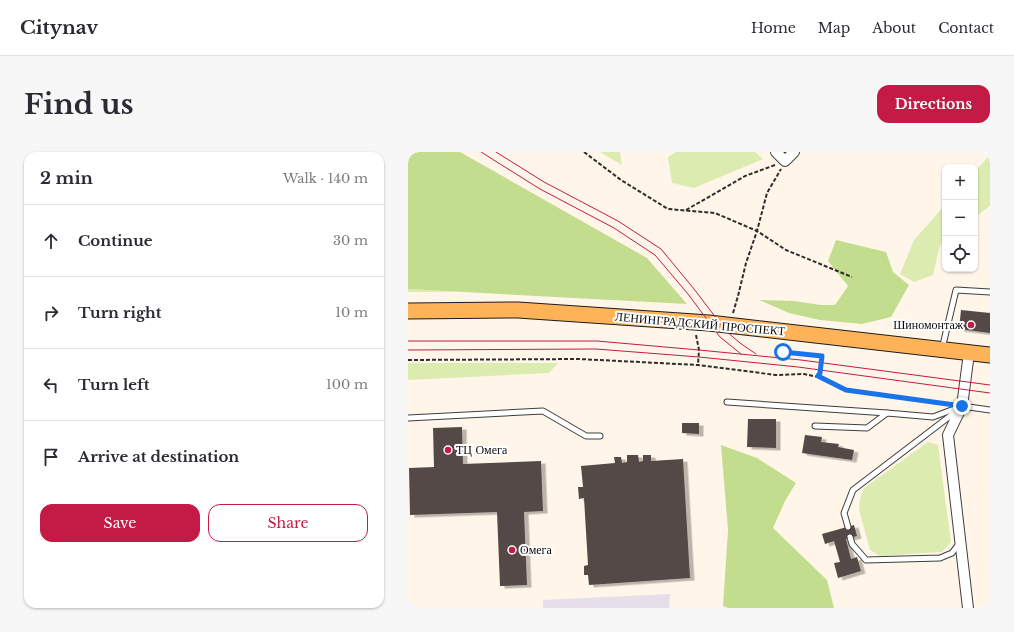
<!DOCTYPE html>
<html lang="en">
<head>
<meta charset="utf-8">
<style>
  body { margin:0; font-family:"Libre Baskerville",serif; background:#f7f7f7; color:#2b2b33 }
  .controls { position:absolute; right:12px; top:12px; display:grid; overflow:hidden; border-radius:8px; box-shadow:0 1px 3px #0004 }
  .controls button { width:36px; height:36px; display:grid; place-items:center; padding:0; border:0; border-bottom:1px solid #e1e1e2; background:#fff; color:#2b2b33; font:20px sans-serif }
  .stop { position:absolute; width:12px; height:12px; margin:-9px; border:3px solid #1a73e8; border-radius:50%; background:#fff }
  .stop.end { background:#1a73e8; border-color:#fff; box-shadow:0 1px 4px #0008 }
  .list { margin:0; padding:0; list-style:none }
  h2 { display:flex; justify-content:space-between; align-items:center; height:52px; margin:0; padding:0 16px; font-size:17px }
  h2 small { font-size:13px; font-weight:400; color:#7c7c81 }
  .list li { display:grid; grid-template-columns:26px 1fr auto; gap:12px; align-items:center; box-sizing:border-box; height:72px; padding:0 16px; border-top:1px solid #e1e1e2 }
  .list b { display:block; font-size:15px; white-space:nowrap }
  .list em { font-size:13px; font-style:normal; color:#7c7c81 }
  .actions { display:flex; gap:8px; padding:12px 16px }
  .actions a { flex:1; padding:9px 0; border:1px solid #c41b46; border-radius:12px; text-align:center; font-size:14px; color:#c41b46 }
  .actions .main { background:#c41b46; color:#fff }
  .icon { flex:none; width:22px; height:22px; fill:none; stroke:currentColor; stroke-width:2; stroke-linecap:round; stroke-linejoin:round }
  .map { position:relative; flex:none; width:582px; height:456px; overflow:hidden; border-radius:12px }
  header { display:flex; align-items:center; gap:24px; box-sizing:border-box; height:56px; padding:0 20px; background:#fff; border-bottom:1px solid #e1e1e2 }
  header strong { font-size:19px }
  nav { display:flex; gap:22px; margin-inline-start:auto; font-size:14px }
  .intro { display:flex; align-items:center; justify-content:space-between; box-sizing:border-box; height:96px; padding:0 24px }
  h1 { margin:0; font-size:28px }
  .button { padding:10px 18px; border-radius:12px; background:#c41b46; color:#fff; font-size:14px; font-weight:700 }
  main { display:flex; gap:24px; padding:0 24px }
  aside { flex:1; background:#fff; border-radius:12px; box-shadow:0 1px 3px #0004 }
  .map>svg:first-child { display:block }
  .industrial { fill:#e7deeb }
  .green { fill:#dcecb1 }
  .forest { fill:#c3dd8f }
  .building { fill:#544947; filter:url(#shadow) }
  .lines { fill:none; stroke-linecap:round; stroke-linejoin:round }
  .service-casing { stroke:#3e3e3e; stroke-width:7 }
  .minor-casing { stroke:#3e3e3e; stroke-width:12 }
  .primary-casing { stroke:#1c1c1c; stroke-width:17 }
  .path { stroke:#2d2d2d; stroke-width:2; stroke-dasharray:4 2; stroke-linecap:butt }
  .service { stroke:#fff; stroke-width:5 }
  .minor { stroke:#fff; stroke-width:10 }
  .primary { stroke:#ffb359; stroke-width:15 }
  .tram { stroke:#c41b46; stroke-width:1 }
  .route { stroke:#1a73e8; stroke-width:5 }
  .poi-dot { fill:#c41b46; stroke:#fff; stroke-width:1.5 }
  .labels { text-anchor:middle; stroke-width:4; stroke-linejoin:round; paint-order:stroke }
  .street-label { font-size:12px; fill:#0b0b0b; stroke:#fff }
  .poi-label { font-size:12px; fill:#0b0b0b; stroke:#fff; text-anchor:start }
</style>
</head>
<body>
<header>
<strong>Citynav</strong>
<nav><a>Home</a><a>Map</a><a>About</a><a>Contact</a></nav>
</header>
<div class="intro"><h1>Find us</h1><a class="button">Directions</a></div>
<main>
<aside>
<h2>2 min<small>Walk · 140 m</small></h2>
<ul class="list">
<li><svg class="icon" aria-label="ahead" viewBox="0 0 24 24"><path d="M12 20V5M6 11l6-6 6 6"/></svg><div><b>Continue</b></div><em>30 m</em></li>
<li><svg class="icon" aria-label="right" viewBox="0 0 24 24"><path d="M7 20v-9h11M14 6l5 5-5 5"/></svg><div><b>Turn right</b></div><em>10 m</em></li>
<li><svg class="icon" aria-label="left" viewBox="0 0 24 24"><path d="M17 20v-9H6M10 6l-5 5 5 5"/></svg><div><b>Turn left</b></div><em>100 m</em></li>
<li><svg class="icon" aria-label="arrive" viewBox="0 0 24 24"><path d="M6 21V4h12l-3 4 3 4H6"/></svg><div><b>Arrive at destination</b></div></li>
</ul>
<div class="actions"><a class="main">Save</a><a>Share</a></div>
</aside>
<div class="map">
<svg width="582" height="456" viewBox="0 0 582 456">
  <defs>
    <filter id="shadow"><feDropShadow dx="4.5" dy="2.5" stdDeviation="0" flood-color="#0004"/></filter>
  </defs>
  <rect width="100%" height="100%" fill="#fff6e9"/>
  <polygon class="industrial" points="262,442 261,456 135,456 135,448"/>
  <g class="green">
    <polygon points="192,0 212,0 214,13"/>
    <polygon points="268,0 347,0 355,7 286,36 264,31 260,5"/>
    <polygon points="582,3 582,54 567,65 567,19"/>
    <polygon points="537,53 537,89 532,93 525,123 506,130 492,122 506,88"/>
    <polygon points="0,137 50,140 0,140"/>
    <polygon points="0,211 150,211 141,221 0,228"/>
    <polygon points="520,290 530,293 543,390 534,400 472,404 462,398 451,358 452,347 456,336"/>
  </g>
  <g class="forest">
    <polygon points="0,0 52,0 239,106 279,152 0,137"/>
    <polygon points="428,88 478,100 485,120 501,133 483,165 454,172 412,168 381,161 351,148 386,149 413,153 427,153 440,134 420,109"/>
    <polygon points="313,293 349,306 388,331 377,349 365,376 419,428 426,456 320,456 315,454 320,378"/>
  </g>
  <g class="building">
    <polygon points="553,158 582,161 582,181 551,177"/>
    <polygon points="340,267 368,267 368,296 339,295"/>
    <polygon points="274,271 291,271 291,282 274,281"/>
    <polygon points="54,275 55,312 133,309 135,359 116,360 119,433 92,434 89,360 2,363 1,316 26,315 25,276"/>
    <polygon points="397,283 414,285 413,290 431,292 430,295 446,298 444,308 394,301"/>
    <polygon points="219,303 230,303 231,310 235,309 235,303 243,303 243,309 275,307 282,426 181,433 180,423 176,423 176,414 180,413 176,346 171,347 170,335 175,335 173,314 207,311 206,305 213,305 214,311 219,310"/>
    <polygon points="446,373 449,384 438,387 443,407 449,405 453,419 430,426 426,411 432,410 426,389 417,392 414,382"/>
  </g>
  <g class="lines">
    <g class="service-casing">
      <g id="service">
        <polyline points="534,197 548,138 582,140"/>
        <polyline points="319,250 479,261"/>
        <polyline points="0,266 135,259 178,284 192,284"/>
        <polyline points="407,274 459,276 479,261 525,265 554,254 582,258"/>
        <polyline points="440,375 436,361 445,338 550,258"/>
        <polyline points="442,385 444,392 458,408 532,406 544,401 551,392"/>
      </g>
    </g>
    <g class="minor-casing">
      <g id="minor">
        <polyline points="368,0 377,9 386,0"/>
        <polyline points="560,456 540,283 554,254 561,201"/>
      </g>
    </g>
    <g class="primary-casing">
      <polyline id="primary" points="0,159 110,158 301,171 582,203"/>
    </g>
    <g class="path">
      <polyline points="176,0 213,28 260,57 307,61 349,79 378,98 444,125"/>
      <polyline points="278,58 337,24 367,13"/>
      <polyline points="325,161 330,144 338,111 349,79 359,41 373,17"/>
      <polyline points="288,183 291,198 290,213"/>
      <polyline points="375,200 414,204 412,221 410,224"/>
      <polyline points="0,208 171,207 290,213 368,223 396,222 410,225 438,238 538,252"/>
    </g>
    <use href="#service" class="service"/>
    <use href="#minor" class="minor"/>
    <use href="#primary" class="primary"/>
    <g class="tram">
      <polyline points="73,0 132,37 206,76 247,103 280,142 312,185 333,202"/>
      <polyline points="88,0 136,30 210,69 253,97 286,137 318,179 332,191 348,202"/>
      <polyline points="0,189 189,189 291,198 393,208 582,233"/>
      <polyline points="0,198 188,197 291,205 390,215 582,241"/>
    </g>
  </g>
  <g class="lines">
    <polyline class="route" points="375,200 414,204 412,221 410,224 438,238 554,254"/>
  </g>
  <g class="poi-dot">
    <circle cx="563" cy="173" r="4"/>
    <circle cx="40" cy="298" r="4"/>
    <circle cx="104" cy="398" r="4"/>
  </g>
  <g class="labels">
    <g class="street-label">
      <text transform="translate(292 172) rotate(5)" y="4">ЛЕНИНГРАДСКИЙ ПРОСПЕКТ</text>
    </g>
    <g class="poi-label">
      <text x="555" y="177" text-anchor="end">Шиномонтаж</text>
      <text x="48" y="302">ТЦ Омега</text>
      <text x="112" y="402">Омега</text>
    </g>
  </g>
</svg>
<div class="controls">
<button>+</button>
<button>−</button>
<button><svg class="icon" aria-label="locate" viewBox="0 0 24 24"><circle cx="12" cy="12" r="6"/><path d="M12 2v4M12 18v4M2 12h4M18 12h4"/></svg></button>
</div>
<div class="stop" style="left:375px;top:200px"></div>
<div class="stop end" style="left:554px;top:254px"></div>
</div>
</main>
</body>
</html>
